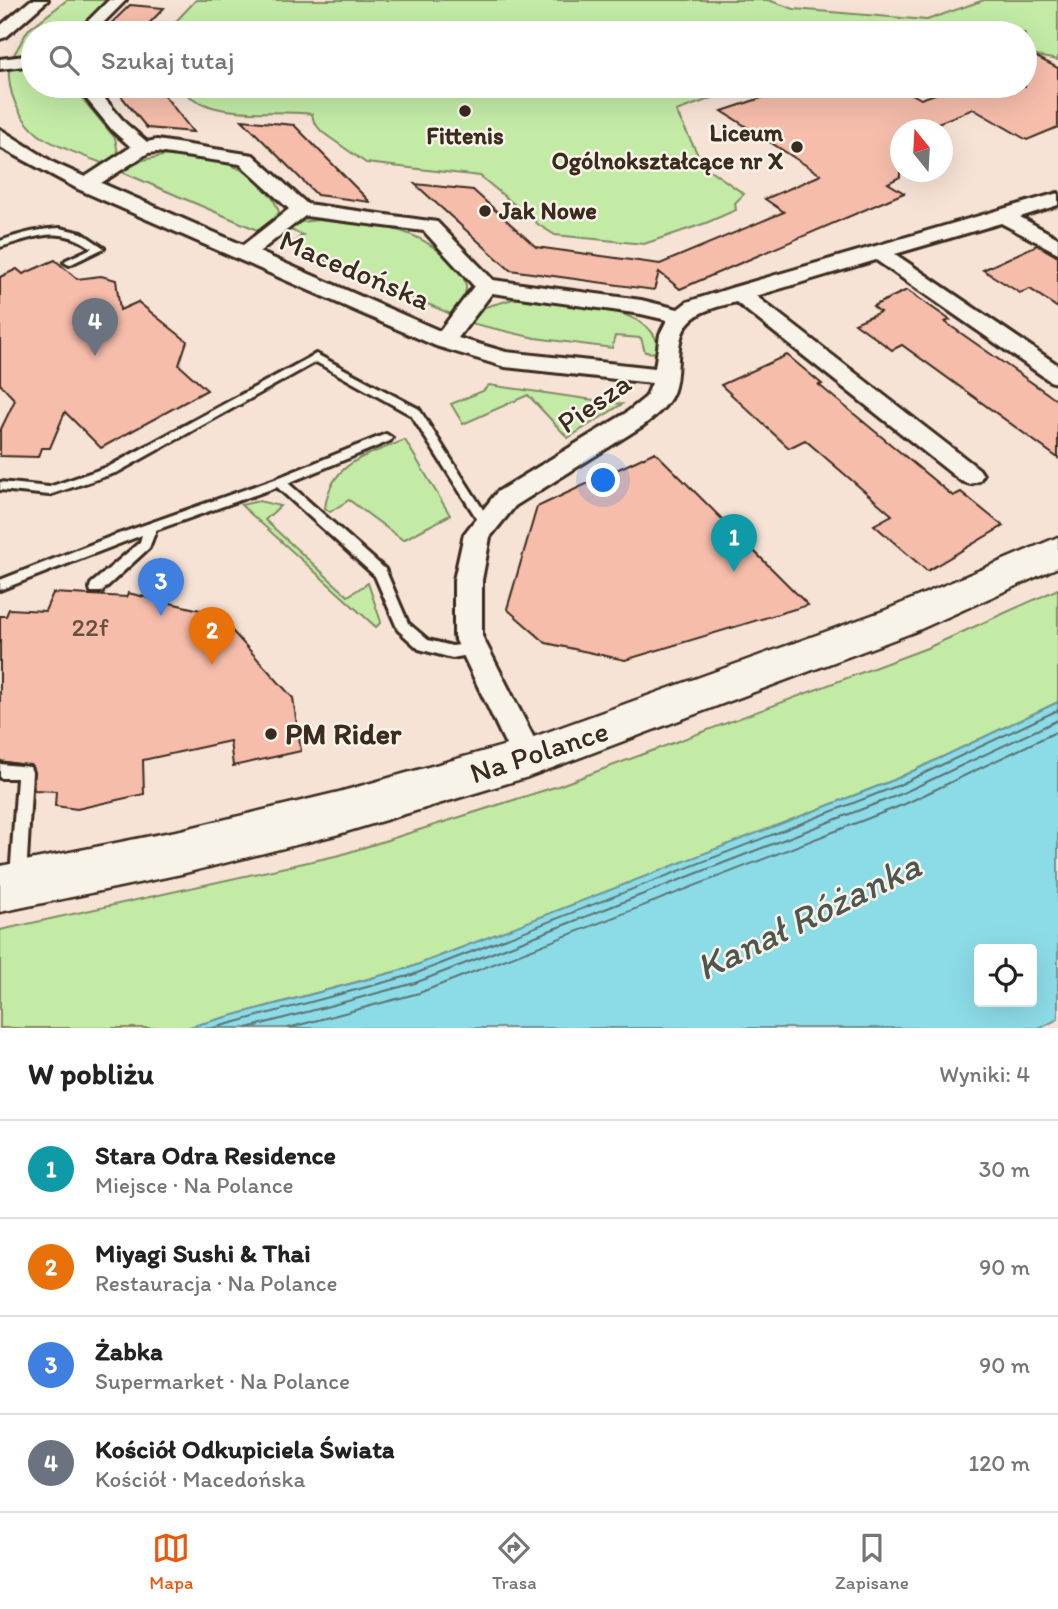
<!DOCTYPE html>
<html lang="pl">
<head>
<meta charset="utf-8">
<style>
  body { margin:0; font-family:Itim,sans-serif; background:#f2f2f2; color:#222 }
  .controls { position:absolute; right:21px; bottom:21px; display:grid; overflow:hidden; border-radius:7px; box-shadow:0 7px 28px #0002 }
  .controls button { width:63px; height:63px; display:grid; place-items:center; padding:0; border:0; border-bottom:2px solid #e0e0e0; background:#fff; color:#222; font:35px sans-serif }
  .compass { position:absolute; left:890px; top:119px; width:63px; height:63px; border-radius:50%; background:#fff; box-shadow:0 7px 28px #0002; rotate:342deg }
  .you { position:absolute; left:604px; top:481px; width:24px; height:24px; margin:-18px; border:5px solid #fff; border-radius:50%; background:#1a73e8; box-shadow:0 0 0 10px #1a73e833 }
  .badge { display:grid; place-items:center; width:46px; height:46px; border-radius:50%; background:#ea580c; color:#fff; font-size:23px; font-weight:700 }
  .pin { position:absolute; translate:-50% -58px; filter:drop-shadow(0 2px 4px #0008) }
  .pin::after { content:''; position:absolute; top:37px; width:24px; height:21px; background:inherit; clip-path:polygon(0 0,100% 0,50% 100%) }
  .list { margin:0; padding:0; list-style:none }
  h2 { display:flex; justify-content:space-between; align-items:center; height:91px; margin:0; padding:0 28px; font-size:30px }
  h2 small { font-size:23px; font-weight:400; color:#767676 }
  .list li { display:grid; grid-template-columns:46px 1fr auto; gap:21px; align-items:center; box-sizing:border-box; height:98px; padding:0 28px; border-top:2px solid #e0e0e0 }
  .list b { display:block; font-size:26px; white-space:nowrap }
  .list p { margin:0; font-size:23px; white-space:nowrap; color:#767676 }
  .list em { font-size:23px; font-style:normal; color:#767676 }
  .icon { flex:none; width:38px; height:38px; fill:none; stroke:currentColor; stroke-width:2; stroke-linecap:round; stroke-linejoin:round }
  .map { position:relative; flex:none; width:1058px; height:1028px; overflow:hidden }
  .search { position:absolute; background:#fff; box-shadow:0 7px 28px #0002; left:21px; right:21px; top:21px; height:77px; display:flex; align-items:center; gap:18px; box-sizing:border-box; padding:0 24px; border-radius:38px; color:#767676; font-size:26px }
  .sheet { height:483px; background:#fff }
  nav { display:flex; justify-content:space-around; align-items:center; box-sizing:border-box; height:98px; border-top:2px solid #e0e0e0; background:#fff; font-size:19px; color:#767676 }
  nav a { display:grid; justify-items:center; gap:4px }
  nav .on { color:#ea580c }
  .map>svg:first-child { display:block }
  .green { fill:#c3eba6; stroke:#7f8a62; stroke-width:2 }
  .water { fill:#8cdce8; stroke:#6c9597; stroke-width:2; fill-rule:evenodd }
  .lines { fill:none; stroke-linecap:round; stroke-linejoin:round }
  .shore { stroke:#5b716f; stroke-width:2 }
  .building { fill:#f6bdab; stroke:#3b2a1e; stroke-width:2 }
  .lane-casing { stroke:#3b2a1e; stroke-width:6 }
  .street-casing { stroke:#3b2a1e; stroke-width:6 }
  .secondary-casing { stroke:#3b2a1e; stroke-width:5 }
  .lane { fill:#f7f3e8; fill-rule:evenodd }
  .street { fill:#f7f3e8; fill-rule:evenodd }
  .secondary { fill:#f7f3e8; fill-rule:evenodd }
  .poi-dot { fill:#3b2a1e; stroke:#f7f3e8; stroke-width:2.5 }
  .labels { text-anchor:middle; stroke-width:5; stroke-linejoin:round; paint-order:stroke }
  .far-poi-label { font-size:24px; font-weight:bold; fill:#3b2a1e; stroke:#f7f3e8; text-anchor:end }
  .number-label { font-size:26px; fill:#6a4f41 }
  .street-label { font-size:30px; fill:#3b2a1e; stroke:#f7f3e8 }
  .poi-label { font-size:30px; font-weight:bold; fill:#3b2a1e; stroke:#f7f3e8; text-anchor:start }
  .near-water-label { font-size:38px; font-style:italic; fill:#4f5650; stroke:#f7f3e8 }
</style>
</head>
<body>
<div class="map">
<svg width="1058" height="1028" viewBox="0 0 1058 1028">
  <rect width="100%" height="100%" fill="#f7e3d6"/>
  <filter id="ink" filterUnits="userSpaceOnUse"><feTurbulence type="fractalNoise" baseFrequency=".0143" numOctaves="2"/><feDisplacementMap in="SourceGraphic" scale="14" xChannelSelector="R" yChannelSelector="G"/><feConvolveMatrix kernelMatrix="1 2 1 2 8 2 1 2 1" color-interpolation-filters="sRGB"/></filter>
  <g filter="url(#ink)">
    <g class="green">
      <polygon points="67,0 108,0 75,33 33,33 33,57 11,60 28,30"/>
      <polygon points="196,0 768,0 794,9 927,20 984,0 1058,0 1058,60 1025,54 1025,33 165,33"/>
      <path d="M33,65v21h39l43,52 3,15 -8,13c-19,-7 -56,-20 -71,-31 -20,-16 -32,-43 -30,-68z"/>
      <path d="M178,86h568l-70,25 27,54 41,29 -9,9 1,7 -30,13 -62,21 -89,-9 -16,-10 -59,-49 -114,-13 -44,-31 -8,-10 -2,-8c-44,-6 -101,9 -134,-28z"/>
      <path d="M177,153c41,7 86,13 102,59l-6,10 -11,10 -140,-60 21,-12z"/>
      <path d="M318,220c51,6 92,2 131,40 22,22 22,30 4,55l-163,-70 13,-10 -15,-6 13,-7z"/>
      <path d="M517,298c34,4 146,5 141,55l-13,-1 -4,-14 -26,-2 -3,12 -77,-10 -65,-15 15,-16z"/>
      <polygon points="489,385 622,404 568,438 528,395 463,424 451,404 483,391"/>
      <path d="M405,440l45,75 -47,25 -54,-40 -19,12 -5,-4c6,-47 42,-52 80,-68z"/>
      <polygon points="259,501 280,506 265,520 348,596 368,583 381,622 376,627 241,505"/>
      <polygon points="1058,589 1058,702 894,780 409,968 186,1028 0,1028 0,930 340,855 558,786 927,648"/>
    </g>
    <path class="water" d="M1058,702v317l-17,9h-855l223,-60 485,-188zM979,949h53v53h-53z"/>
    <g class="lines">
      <g class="shore">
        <polyline points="213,1028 412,975 897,786 1058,710"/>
        <polyline points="247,1028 415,983 901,794 1058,720"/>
        <polyline points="288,1028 419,993 905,804 1058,731"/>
      </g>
    </g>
    <g class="building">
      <polygon points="130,5 164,8 140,33 101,33"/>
      <polygon points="1025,51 1058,68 1058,127 1027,140 973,109 920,130 900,130 900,177 888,183 904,193 680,289 659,272 654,290 510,270 415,184 473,190 536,247 660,264 784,212 765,199 821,175 722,111 797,86 898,86 921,99 941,92 931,86 1025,86"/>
      <polygon points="113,86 157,86 193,132 147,128"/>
      <polygon points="242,120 294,125 370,202 317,195"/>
      <polygon points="1037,245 1058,257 1058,308 1030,289 1020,293 983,270"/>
      <polygon points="55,260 77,279 101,276 116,280 120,310 138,302 187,341 179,365 207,390 101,448 65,412 50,448 41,448 38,457 0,456 0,431 15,400 0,384 0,277 17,269 23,274"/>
      <polygon points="907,290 950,320 945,322 1058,401 1058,458 902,345 892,350 855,323 880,312 873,306"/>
      <polygon points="787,355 822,384 819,385 953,496 961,492 1003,526 927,571 874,525 892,515 805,440 789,448 721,385"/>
      <polygon points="655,452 808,605 625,660 546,643 507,609 537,507"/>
      <polygon points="53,593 127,597 128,593 204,611 224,622 293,698 301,751 233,766 230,741 143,760 144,794 77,809 55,806 56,791 34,790 32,766 0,761 0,616 6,616 9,609 45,611"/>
    </g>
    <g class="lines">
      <g class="lane-casing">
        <g id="lane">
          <path d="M60,228l22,5 22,15 -35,17 -5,-3 2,-2 26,-12c-32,-24 -58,-11 -92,-1v-6c20,-7 40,-12 60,-13z"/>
          <polygon points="316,354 419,409 489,519 491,522 489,525 481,525 411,415 316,362 118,472 49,495 0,490 0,482 49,487 110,466"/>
          <polygon points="386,434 392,438 390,441 288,483 385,569 408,623 428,640 452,646 475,643 480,645 482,649 480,653 452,658 419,649 398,630 375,576 277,487 156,530 149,548 101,592 91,592 90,588 91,584 140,542 142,535 0,590 0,580 110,537 275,479"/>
          <polygon points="0,764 30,767 32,772 26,878 24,883 18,886 12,883 10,878 17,778 0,778"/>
        </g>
      </g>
      <g class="street-casing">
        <g id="street">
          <polygon points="31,0 48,0 6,37 0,39 0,26"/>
          <polygon points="109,0 126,0 93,33 76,33"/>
          <polygon points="33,55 33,65 0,69 0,59"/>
          <path d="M76,86h18l31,37 22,19 10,-2 96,15 54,49 130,18 56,58 148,20 37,9 9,-7 44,-14 327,-95v12l-38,12 38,21v15l-57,-30 -106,31 163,111v19l-8,-3 -174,-121 -120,36 223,173 4,6 -4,6 -9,3 -9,-3 -225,-179c-15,4 -33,7 -45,18 -19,18 -9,51 -18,73 -6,14 -18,23 -29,32l-129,81 -25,31 -8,43v56l62,122 -5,10 -11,4 -11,-4 -63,-132v-56l10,-46 33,-42 129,-79 20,-16 6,-14 -147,-16 -69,-21 -358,-157 -78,-42v-18l54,34 31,14 46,-30 -18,-16zM157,152l83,12 49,45 -46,36 -142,-62 47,-30zM305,216l119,15 50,55 -34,45 -181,-79zM492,293l149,21 26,6 -7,14 -5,34 -149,-16 -48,-14z"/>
        </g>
      </g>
      <g class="secondary-casing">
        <polygon id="secondary" points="1058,537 1058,567 914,632 528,777 339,834 181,874 0,912 0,866 181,830 339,792 528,739 886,610"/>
      </g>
      <use href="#lane" class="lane"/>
      <use href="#street" class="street"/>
      <use href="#secondary" class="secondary"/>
    </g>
  </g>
  <g class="poi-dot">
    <circle cx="465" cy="111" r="7"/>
    <circle cx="797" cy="147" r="7"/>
    <circle cx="485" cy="211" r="7"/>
    <circle cx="271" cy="734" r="7"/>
  </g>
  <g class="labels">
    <g class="far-poi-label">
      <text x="783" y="141">Liceum<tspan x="783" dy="28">Ogólnokształcące nr X</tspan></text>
      <text x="465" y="144" text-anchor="middle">Fittenis</text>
      <text x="499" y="219" text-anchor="start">Jak Nowe</text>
    </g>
    <g class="number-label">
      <text x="90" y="636">22f</text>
    </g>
    <g class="street-label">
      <text transform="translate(355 270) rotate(23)" y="10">Macedońska</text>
      <text transform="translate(594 403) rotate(-35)" y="10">Piesza</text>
      <text transform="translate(539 752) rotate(-18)" y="10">Na Polance</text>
    </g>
    <g class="poi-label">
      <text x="285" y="744">PM Rider</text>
    </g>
    <g class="near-water-label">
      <text transform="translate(808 916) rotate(-26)" y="13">Kanał Różanka</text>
    </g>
  </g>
</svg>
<div class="controls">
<button><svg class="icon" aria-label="locate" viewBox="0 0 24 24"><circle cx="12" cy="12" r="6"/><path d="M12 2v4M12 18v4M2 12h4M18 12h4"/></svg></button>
</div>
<svg class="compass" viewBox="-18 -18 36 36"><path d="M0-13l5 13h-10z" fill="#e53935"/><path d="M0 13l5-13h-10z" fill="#767676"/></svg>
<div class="you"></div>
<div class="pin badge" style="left:734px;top:572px;background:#0f9aa8">1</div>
<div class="pin badge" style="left:212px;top:665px;background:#e8710a">2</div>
<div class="pin badge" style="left:161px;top:616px;background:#3f7fe0">3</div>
<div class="pin badge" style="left:95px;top:356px;background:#6b7280">4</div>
<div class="search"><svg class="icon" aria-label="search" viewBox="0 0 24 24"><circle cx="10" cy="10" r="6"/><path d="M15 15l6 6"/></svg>Szukaj tutaj</div>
</div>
<section class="sheet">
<h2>W pobliżu<small>Wyniki: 4</small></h2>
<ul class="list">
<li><span class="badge" style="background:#0f9aa8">1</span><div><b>Stara Odra Residence</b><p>Miejsce · Na Polance</p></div><em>30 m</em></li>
<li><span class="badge" style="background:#e8710a">2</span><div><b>Miyagi Sushi &amp; Thai</b><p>Restauracja · Na Polance</p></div><em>90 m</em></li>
<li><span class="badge" style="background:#3f7fe0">3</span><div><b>Żabka</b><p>Supermarket · Na Polance</p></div><em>90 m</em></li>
<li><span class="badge" style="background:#6b7280">4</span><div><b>Kościół Odkupiciela Świata</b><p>Kościół · Macedońska</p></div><em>120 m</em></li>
</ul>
</section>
<nav>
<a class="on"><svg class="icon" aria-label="map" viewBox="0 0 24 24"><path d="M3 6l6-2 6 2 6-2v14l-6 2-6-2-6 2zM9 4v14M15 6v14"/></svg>Mapa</a>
<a><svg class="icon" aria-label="directions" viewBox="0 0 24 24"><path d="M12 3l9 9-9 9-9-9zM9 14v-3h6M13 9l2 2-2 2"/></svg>Trasa</a>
<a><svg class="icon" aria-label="saved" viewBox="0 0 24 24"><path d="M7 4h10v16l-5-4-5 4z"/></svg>Zapisane</a>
</nav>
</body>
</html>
